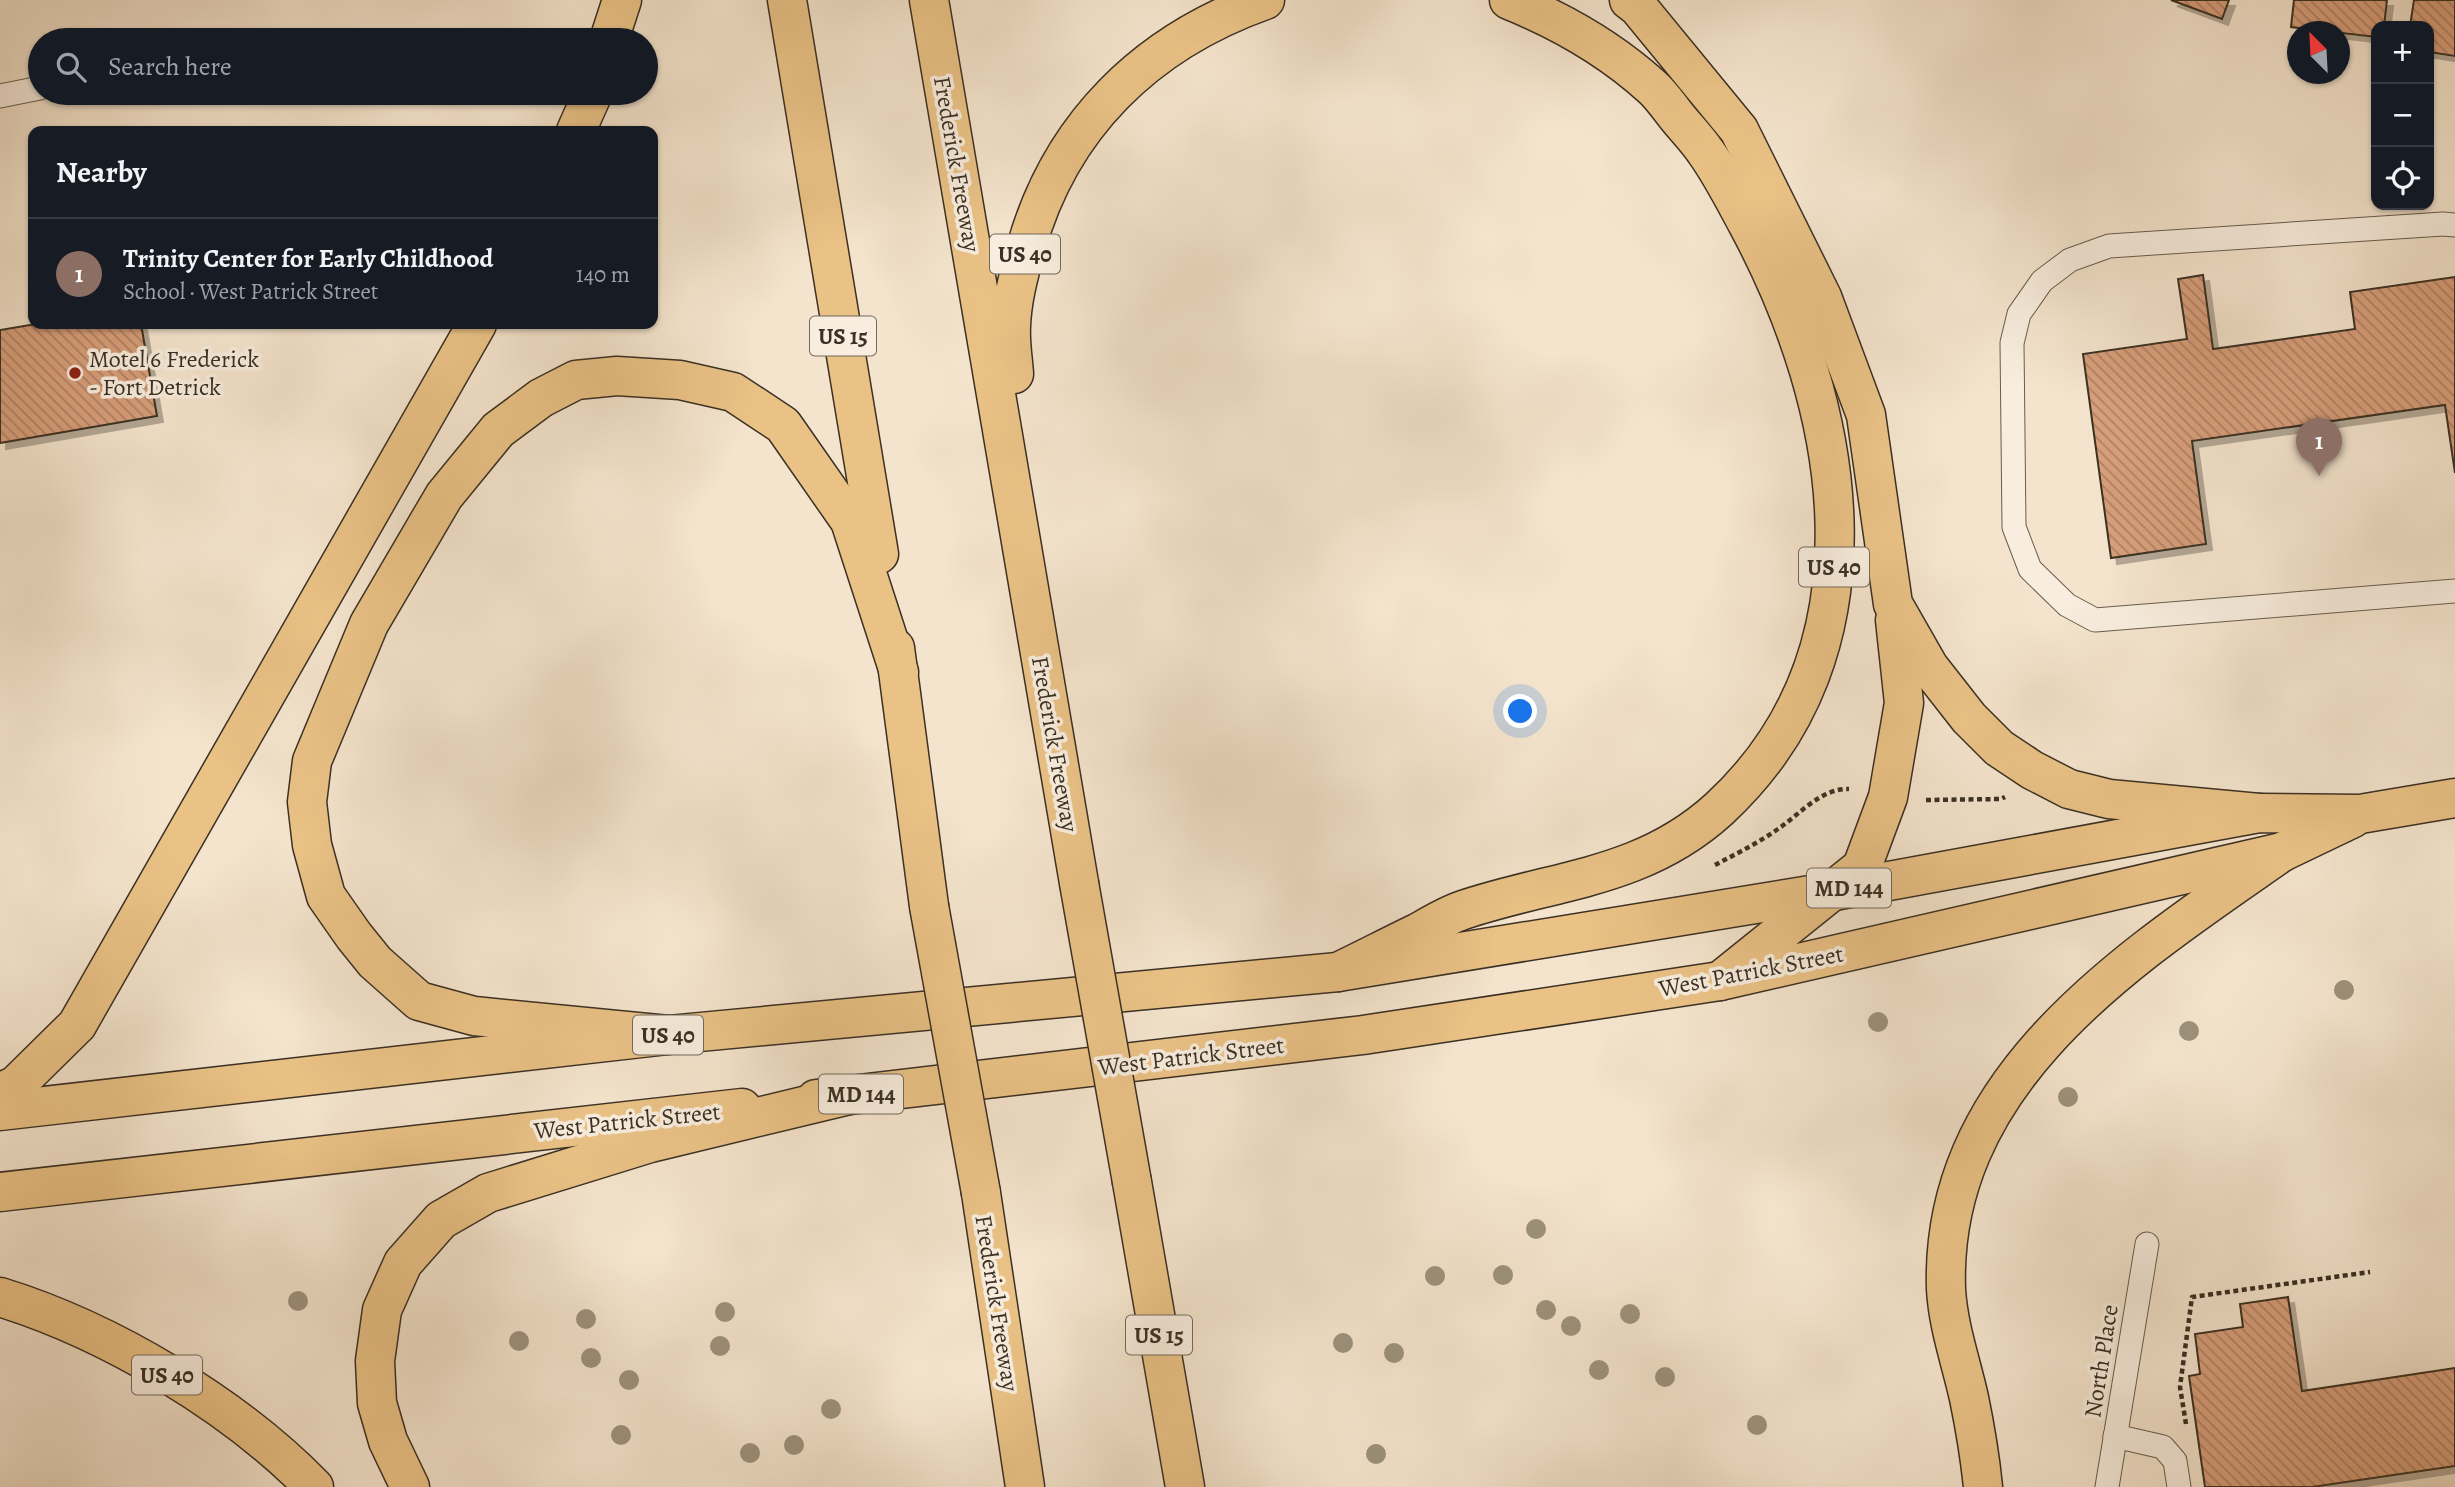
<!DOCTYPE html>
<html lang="en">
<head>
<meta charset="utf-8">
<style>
  body { margin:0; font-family:Alegreya,serif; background:#20242c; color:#f1f3f6 }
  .controls { position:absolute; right:21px; top:21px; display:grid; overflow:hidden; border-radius:14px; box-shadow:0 2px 5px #0004 }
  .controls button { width:63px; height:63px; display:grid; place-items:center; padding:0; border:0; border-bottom:2px solid #363941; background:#171b24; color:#f1f3f6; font:35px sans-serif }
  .compass { position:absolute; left:2287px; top:21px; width:63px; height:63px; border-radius:50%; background:#171b24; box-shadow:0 2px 5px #0004; rotate:336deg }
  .you { position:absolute; left:1521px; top:712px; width:24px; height:24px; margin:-18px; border:5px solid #fff; border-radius:50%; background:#1a73e8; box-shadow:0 0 0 10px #1a73e833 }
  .badge { display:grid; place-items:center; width:46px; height:46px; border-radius:50%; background:#0b8043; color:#fff; font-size:23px; font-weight:700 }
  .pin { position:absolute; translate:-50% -58px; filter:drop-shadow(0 2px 4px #0008) }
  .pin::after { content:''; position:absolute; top:37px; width:24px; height:21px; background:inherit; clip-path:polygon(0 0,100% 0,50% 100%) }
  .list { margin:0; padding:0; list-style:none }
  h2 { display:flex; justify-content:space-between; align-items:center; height:91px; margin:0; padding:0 28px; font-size:30px }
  h2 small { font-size:23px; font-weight:400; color:#9ea1a6 }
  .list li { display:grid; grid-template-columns:46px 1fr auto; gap:21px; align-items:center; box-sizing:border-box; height:112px; padding:0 28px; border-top:2px solid #363941 }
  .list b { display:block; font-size:26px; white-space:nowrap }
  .list p { margin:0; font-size:23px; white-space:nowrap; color:#9ea1a6 }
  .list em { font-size:23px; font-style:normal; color:#9ea1a6 }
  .icon { flex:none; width:38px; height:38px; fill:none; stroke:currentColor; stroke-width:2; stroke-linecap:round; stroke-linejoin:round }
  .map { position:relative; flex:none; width:2455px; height:1487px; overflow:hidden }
  .search { position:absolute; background:#171b24; box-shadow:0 2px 5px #0004; left:28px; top:28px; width:630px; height:77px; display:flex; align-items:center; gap:18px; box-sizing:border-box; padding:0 24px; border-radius:38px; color:#9ea1a6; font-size:26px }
  .panel { position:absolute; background:#171b24; box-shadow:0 2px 5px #0004; left:28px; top:126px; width:630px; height:203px; border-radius:14px }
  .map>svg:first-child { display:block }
  .building { fill:url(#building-back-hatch); stroke:#3a3024; stroke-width:2; filter:url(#shadow) }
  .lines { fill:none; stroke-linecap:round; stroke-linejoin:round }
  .lane-casing { stroke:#685d4e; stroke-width:25 }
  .primary-casing { stroke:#3a3024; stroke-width:41 }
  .highway-casing { stroke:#3a3024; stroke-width:41 }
  .path { stroke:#3a3024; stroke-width:4.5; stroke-dasharray:5 3.5; stroke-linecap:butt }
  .lane { stroke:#f8edde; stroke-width:23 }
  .primary { stroke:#eac286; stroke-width:38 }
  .highway { stroke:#eac286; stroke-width:38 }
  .highway-bridge-casing { stroke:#3a3024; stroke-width:41; stroke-linecap:butt }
  .highway-bridge { stroke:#eac286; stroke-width:38 }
  .tree { fill:#9d917c }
  .poi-dot { fill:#8f2418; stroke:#f8edde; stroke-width:2.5 }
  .labels { text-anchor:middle; stroke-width:7; stroke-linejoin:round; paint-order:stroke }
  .shield { fill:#f8edde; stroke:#73695c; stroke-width:2 }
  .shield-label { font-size:23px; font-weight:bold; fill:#3a3024 }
  .street-label { font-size:24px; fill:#3a3024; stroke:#f8edde }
  .poi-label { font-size:24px; fill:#3a3024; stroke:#f8edde; text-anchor:start }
</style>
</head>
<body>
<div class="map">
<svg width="2455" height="1487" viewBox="0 0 2455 1487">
  <defs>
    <pattern id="building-back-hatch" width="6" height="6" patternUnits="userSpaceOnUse" patternTransform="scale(1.75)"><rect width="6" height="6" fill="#d79e7a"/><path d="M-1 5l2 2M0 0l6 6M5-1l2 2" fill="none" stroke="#af8164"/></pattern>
    <filter id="shadow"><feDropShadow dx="6" dy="6" stdDeviation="0" flood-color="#0004"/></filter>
  </defs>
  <rect width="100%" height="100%" fill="#f4e4cd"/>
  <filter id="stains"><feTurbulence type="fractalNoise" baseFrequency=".00286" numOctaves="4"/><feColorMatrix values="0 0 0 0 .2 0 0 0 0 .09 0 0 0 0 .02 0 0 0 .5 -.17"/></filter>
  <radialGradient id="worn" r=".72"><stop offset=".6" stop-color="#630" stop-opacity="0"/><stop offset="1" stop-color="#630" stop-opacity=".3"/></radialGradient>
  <g class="building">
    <polygon points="2171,0 2229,0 2222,19"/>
    <polygon points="2294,0 2387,0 2384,26 2376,26 2376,37 2291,27"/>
    <polygon points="2414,0 2455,0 2455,56 2429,52 2429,26 2410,26"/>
    <polygon points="2203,275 2213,349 2355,329 2350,292 2455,277 2455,473 2445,405 2192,441 2206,544 2111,558 2083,354 2187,339 2178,279"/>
    <polygon points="36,324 141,324 157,416 0,443 0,330"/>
    <polygon points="2288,1297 2302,1391 2455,1368 2455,1466 2312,1487 2205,1487 2189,1376 2200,1374 2195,1334 2243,1327 2240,1304"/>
  </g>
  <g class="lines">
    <g class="lane-casing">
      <g id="lane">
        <polyline points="0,96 40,88"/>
        <polyline points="2455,225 2443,224 2109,246 2070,260 2042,281 2019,314 2012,343 2014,527 2030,569 2067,605 2095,620 2455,591"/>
        <polyline points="2115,1436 2163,1447 2175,1461 2179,1487"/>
        <polyline points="2107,1487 2147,1244"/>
      </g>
    </g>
    <g class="primary-casing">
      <g id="primary">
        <polyline points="816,1099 1363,1035 1720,981 2282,852 2353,818"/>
        <polyline points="0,1111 668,1035 1338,972 1829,892 2259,813 2360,814 2455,798"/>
        <polyline points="0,1192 742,1108"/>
      </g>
    </g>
    <g class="highway-casing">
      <g id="highway">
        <polyline points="787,0 879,554"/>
        <polyline points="929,0 1079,883"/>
        <polyline points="1629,0 1638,7 1739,130 1822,297 1866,415 1893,604 1929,667 1969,718 1999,748 2032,770 2069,789 2109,799 2259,813"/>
        <polyline points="609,40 622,0"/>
        <polyline points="576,131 593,93"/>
        <path d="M1014,374c-1,-15 -4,-32 -3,-48 1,-27 8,-52 15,-78 34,-122 120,-206 239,-248"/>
        <polyline points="895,648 929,906"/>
        <path d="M1338,972c27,-13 54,-27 81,-40 14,-8 29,-17 44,-22 92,-31 179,-31 256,-101 171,-158 128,-401 28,-586 -13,-24 -26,-50 -42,-72 -9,-13 -21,-25 -31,-38 -7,-9 -14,-19 -22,-26 -42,-38 -91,-66 -143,-87"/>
        <polyline points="1720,981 1862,867 1888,797 1904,703 1895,620"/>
        <polyline points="668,1035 474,1016 419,1001 375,962 354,936 326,896 312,845 307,802 312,761 369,624 444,496 498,430 541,398 576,380 617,376 680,380 733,392 783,425 850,521 899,672"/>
        <polyline points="0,1093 16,1085 77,1025 477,324"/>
        <polyline points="1132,1182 1185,1487"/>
        <polyline points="981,1193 1025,1487"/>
        <path d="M0,1297c110,34 234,108 314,190"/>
        <polyline points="410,1487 388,1441 377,1403 375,1361 382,1310 403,1263 441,1220 488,1193 650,1143 849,1095"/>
        <path d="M1983,1487c-3,-30 -8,-60 -14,-89 -8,-36 -21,-72 -23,-109 -7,-211 184,-331 336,-437"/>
      </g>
    </g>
    <g class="path">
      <polyline points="1926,800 2001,799 2005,797"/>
      <path d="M1715,865c21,-11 43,-22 63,-36 21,-14 43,-41 71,-40"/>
      <polyline points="2186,1424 2180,1387 2192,1297 2370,1272"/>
    </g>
    <use href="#lane" class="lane"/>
    <use href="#primary" class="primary"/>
    <use href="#highway" class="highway"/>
    <g class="highway-bridge-casing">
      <g id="highway-bridge">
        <polyline points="1079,883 1132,1182"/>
        <polyline points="929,906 981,1193"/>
      </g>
    </g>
    <use href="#highway-bridge" class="highway-bridge"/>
  </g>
  <g class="tree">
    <circle cx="2344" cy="990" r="10"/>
    <circle cx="1878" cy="1022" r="10"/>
    <circle cx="2189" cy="1031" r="10"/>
    <circle cx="2068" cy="1097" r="10"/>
    <circle cx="1536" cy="1229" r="10"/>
    <circle cx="1503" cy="1275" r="10"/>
    <circle cx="1435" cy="1276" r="10"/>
    <circle cx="298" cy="1301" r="10"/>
    <circle cx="1546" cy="1310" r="10"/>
    <circle cx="725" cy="1312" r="10"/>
    <circle cx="1630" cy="1314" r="10"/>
    <circle cx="586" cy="1319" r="10"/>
    <circle cx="1571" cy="1326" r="10"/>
    <circle cx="519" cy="1341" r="10"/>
    <circle cx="1343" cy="1343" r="10"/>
    <circle cx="720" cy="1346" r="10"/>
    <circle cx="1394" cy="1353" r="10"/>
    <circle cx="591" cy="1358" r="10"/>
    <circle cx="1599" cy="1370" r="10"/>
    <circle cx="1665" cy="1377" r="10"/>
    <circle cx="629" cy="1380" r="10"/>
    <circle cx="831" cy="1409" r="10"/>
    <circle cx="1757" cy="1425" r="10"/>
    <circle cx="621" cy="1435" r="10"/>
    <circle cx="794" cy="1445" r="10"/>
    <circle cx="750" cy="1453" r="10"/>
    <circle cx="1376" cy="1454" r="10"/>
  </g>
  <circle class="poi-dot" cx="75" cy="373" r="7"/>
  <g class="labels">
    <g class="shield">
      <rect x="990" y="234.5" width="70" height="39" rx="5"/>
      <rect x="810" y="316.5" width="66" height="39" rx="5"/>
      <rect x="1799" y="547.5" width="70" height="39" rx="5"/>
      <rect x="1807" y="868.5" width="84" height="39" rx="5"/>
      <rect x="633" y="1015.5" width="70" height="39" rx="5"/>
      <rect x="819" y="1074.5" width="84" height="39" rx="5"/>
      <rect x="1126" y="1315.5" width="66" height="39" rx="5"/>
      <rect x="132" y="1355.5" width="70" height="39" rx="5"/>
    </g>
    <g class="shield-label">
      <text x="1025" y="262">US 40</text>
      <text x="843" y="344">US 15</text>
      <text x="1834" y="575">US 40</text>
      <text x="1849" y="896">MD 144</text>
      <text x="668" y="1043">US 40</text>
      <text x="861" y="1102">MD 144</text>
      <text x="1159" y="1343">US 15</text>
      <text x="167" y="1383">US 40</text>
    </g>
    <g class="street-label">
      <text transform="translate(957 164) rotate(80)" y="8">Frederick Freeway</text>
      <text transform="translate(1055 744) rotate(80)" y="8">Frederick Freeway</text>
      <text transform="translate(1751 971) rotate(-11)" y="8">West Patrick Street</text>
      <text transform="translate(1191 1056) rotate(-7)" y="8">West Patrick Street</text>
      <text transform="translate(627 1121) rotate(-6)" y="8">West Patrick Street</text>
      <text transform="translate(997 1303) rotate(81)" y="8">Frederick Freeway</text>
      <text transform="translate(2101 1361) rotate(-81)" y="8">North Place</text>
    </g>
    <g class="poi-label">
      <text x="89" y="367">Motel 6 Frederick<tspan x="89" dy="28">- Fort Detrick</tspan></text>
    </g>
  </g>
  <rect width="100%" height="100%" filter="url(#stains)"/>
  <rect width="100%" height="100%" fill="url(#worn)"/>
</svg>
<div class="controls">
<button>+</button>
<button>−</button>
<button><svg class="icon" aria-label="locate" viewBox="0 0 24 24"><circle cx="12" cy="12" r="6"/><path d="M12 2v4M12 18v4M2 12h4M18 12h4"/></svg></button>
</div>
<svg class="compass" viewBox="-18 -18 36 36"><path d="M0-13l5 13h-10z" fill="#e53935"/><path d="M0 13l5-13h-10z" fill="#9ea1a6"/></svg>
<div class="you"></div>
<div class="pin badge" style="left:2319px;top:476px;background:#8d6e63">1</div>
<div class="search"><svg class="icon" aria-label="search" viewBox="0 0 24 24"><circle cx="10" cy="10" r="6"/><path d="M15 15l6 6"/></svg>Search here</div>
<section class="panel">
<h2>Nearby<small></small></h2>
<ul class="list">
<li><span class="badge" style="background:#8d6e63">1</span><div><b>Trinity Center for Early Childhood</b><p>School · West Patrick Street</p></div><em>140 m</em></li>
</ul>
</section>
</div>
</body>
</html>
